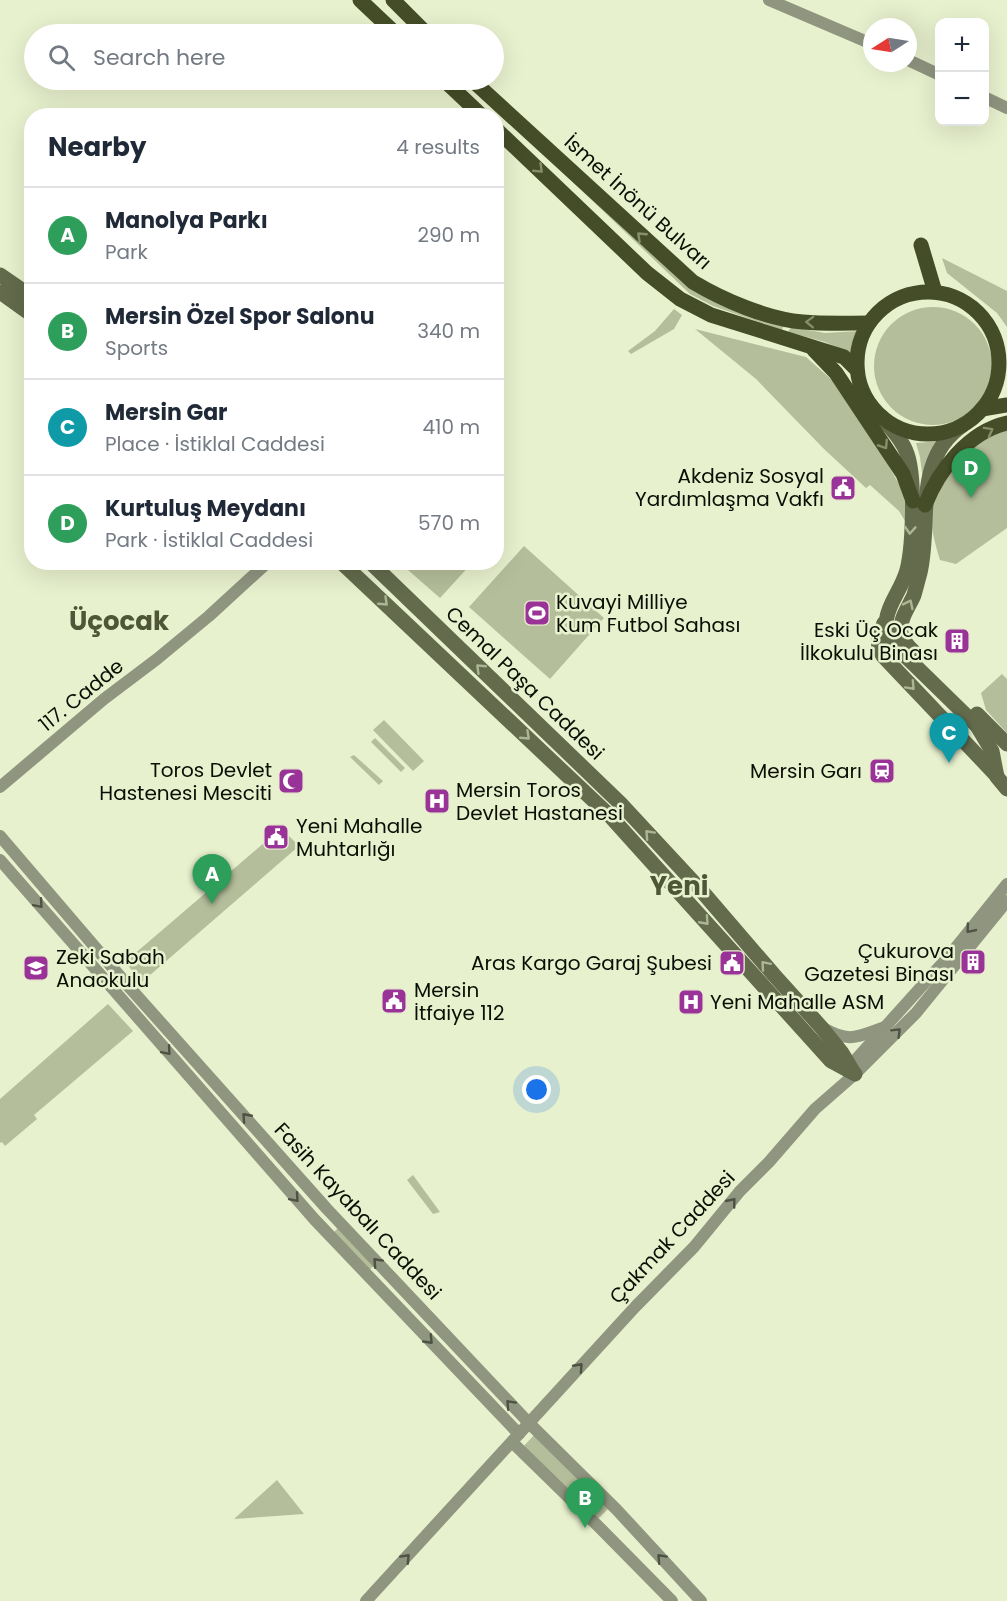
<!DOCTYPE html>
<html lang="en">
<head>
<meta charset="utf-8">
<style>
  body { margin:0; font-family:Poppins,sans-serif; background:#f6f6f7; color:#1f2937 }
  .controls { position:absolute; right:18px; top:18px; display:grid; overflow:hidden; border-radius:12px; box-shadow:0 6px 24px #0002 }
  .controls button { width:54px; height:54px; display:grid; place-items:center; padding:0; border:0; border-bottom:2px solid #e0e1e3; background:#fff; color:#1f2937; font:30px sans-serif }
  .compass { position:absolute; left:863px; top:18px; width:54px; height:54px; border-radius:50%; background:#fff; box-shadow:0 6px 24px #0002; rotate:258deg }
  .you { position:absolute; left:537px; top:1090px; width:21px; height:21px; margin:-15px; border:4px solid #fff; border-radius:50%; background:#1a73e8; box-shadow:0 0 0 9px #1a73e833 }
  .badge { display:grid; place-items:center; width:39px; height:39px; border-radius:50%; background:#2563eb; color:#fff; font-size:20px; font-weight:700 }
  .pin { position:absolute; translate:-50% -50px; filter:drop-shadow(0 2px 3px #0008) }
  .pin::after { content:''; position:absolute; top:32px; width:21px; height:18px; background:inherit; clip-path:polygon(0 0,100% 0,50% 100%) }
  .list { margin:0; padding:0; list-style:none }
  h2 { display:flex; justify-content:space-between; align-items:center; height:78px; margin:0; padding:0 24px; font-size:26px }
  h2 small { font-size:20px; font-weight:400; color:#747a83 }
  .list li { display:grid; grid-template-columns:39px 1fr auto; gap:18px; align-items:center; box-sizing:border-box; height:96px; padding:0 24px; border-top:2px solid #e0e1e3 }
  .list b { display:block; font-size:22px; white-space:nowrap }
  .list p { margin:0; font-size:20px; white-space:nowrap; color:#747a83 }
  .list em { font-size:20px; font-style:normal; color:#747a83 }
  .icon { flex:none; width:33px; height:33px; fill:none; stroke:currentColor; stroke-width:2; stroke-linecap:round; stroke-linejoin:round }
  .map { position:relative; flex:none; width:1007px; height:1601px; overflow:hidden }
  .search { position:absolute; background:#fff; box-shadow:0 6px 24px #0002; left:24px; top:24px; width:480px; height:66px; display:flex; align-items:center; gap:15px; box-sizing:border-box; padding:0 21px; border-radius:33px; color:#747a83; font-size:22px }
  .panel { position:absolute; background:#fff; box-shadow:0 6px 24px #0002; left:24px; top:108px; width:480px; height:462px; border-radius:24px }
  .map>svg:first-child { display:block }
  .green { fill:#b5be9b }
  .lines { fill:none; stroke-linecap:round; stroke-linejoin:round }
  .tertiary { stroke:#8f957f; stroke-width:12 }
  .secondary { stroke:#636b4c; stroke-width:15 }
  .primary { stroke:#454d28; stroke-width:15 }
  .oneway { stroke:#868f6a }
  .oneway2 { stroke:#acb594 }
  .oneway3 { stroke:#4d5242 }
  .labels { text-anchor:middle; stroke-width:5; stroke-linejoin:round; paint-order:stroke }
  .street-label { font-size:20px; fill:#0b0e04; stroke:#e8f1ce }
  .poi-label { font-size:20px; fill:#0b0e04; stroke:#e8f1ce; text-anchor:end }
  .district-label { font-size:26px; font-weight:bold; fill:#4f5638; stroke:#e8f1ce }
</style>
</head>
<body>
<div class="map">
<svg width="1007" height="1601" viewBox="0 0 1007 1601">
  <rect width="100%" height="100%" fill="#e8f1ce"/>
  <g class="green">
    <polygon points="466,80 681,281 716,303 784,325 782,330 713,306 690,294"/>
    <polygon points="942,258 1007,291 1007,327 997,313 947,273"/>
    <circle cx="933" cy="366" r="59"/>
    <polygon points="674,309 682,315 674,329 631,354 628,351 655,331"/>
    <polygon points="791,327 825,333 859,331 852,354 825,342 788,332"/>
    <polygon points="695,329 806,357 832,380 875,442 904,493 908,526 899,511 870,485 866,488 824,449 756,379"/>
    <path d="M1007,430v98l-51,36 -16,-4c-5,-16 -10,-34 -9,-51 4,-30 48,-73 76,-79z"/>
    <polygon points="942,441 923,481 920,457 916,443"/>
    <polygon points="524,546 604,618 550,679 469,607"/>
    <polygon points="400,563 472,563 440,598"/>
    <polygon points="1002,674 1007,679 1007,733 986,710 981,693"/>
    <polygon points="384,720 424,761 413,771 373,730"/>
    <polygon points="375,738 405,768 401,772 371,742"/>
    <polygon points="354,755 383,781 379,785 350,757"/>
    <polygon points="288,835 299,846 142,982 125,962 271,837 279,845"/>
    <polygon points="108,1004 133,1031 34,1115 37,1119 5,1146 2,1142 0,1143 0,1099"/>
    <polygon points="413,1175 440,1212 433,1214 407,1180"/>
    <polygon points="340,1226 376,1264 367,1272 332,1234"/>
    <polygon points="535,1434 610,1507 597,1520 522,1448"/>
    <polygon points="277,1480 304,1514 234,1519"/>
  </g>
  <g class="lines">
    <g class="tertiary">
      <polyline points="769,0 872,44"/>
      <polyline points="908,60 940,75"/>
      <polyline points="984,97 1007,108"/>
      <polyline points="0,787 104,699 157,659 209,616 268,562"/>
      <polyline points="0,836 130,988 327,1209 529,1423 617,1510 701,1601"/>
      <polyline points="0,860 315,1220 519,1434"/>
      <path d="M823,1028c28,16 35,8 62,-1"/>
      <polyline points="850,1066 949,956 1007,884"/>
      <polyline points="512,1442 599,1527 672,1601"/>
      <polyline points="366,1601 635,1307 694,1247 740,1191 769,1162 815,1109 855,1074 916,1013 1007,901"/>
    </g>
    <g class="secondary">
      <polyline points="0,275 32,297"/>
      <polyline points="0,292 32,315"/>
      <path d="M882,417c8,11 19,21 24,34 10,22 7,95 1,119 -8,29 -34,46 -12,76l82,80 15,25 5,26 10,12"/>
      <polyline points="341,562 610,816 831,1061 855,1074"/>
      <polyline points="370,562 622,805 700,889 774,975 821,1027 842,1053 854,1073"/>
      <path d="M884,623c-5,13 -9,21 -1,33l114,120"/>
      <path d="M917,655c-6,-6 -14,-12 -16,-22 -2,-14 8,-26 13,-38 2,-7 4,-15 6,-22 12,-52 -8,-113 43,-148"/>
      <polyline points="977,714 1007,744"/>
    </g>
    <g class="primary">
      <polyline points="360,0 396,34"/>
      <polyline points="393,0 427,34"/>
      <polyline points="444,80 482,116"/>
      <path d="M472,80l221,202c30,18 74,37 110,40 22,2 44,1 66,1"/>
      <polyline points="496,129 647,273 680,299 711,315 844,357 857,370"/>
      <polyline points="921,245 935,292"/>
      <circle cx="928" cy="363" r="71"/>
      <polyline points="814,350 836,373 903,474 913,501"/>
      <polyline points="982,409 1007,405"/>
      <path d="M925,505c14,-35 43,-73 82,-82"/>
    </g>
  </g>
  <defs><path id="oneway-chevron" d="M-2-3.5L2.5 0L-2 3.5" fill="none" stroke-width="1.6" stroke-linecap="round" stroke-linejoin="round" transform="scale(1.5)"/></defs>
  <g class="oneway">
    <use href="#oneway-chevron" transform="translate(539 169) rotate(44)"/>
    <use href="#oneway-chevron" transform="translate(641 236) rotate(-137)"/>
    <use href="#oneway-chevron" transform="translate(810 322) rotate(-178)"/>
    <use href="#oneway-chevron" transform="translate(989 431) rotate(-29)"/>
    <use href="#oneway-chevron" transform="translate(884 445) rotate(57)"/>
  </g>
  <g class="oneway2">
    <use href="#oneway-chevron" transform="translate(910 530) rotate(94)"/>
    <use href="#oneway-chevron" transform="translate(384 602) rotate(43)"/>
    <use href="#oneway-chevron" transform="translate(909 604) rotate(-64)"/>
    <use href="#oneway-chevron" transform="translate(480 668) rotate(-136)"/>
    <use href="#oneway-chevron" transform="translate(911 686) rotate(47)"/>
    <use href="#oneway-chevron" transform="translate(526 736) rotate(43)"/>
    <use href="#oneway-chevron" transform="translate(649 834) rotate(-133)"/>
    <use href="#oneway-chevron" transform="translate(705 921) rotate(48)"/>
    <use href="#oneway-chevron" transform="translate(765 965) rotate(-131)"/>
  </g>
  <g class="oneway3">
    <use href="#oneway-chevron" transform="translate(39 904) rotate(49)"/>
    <use href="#oneway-chevron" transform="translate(970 929) rotate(130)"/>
    <use href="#oneway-chevron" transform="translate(897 1032) rotate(-45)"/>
    <use href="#oneway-chevron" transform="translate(167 1051) rotate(49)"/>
    <use href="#oneway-chevron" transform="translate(246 1117) rotate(-132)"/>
    <use href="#oneway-chevron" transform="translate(295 1198) rotate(49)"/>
    <use href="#oneway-chevron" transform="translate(732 1202) rotate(-51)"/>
    <use href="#oneway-chevron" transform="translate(377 1262) rotate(-133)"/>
    <use href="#oneway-chevron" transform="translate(429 1340) rotate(46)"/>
    <use href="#oneway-chevron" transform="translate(579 1367) rotate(-48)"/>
    <use href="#oneway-chevron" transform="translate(510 1404) rotate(-133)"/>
    <use href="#oneway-chevron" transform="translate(406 1558) rotate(-47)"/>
    <use href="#oneway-chevron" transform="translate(661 1558) rotate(-133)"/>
  </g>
  <defs>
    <g id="civic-square" transform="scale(1.35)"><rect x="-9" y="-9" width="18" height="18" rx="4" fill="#9a3397" stroke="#e8f1ce"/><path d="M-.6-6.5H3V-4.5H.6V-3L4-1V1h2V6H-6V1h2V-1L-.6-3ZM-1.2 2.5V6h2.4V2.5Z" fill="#fff"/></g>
    <g id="stadium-square" transform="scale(1.35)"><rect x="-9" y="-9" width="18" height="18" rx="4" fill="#9a3397" stroke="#e8f1ce"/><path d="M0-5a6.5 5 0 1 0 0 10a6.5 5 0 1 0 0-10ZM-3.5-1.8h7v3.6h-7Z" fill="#fff"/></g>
    <g id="building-square" transform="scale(1.35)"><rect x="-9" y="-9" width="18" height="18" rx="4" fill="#9a3397" stroke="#e8f1ce"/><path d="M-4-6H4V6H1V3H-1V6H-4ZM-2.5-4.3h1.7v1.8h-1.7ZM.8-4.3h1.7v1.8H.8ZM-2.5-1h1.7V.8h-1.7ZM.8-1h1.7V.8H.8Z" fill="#fff"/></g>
    <g id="station-square" transform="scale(1.35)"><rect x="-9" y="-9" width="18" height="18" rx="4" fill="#9a3397" stroke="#e8f1ce"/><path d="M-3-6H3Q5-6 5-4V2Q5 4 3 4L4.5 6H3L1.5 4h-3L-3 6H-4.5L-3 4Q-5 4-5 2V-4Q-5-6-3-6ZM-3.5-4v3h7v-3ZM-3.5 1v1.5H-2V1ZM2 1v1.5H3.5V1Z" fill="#fff"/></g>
    <g id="mosque-square" transform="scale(1.35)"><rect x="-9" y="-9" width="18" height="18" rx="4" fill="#9a3397" stroke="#e8f1ce"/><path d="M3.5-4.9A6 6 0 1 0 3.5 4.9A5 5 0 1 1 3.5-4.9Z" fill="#fff"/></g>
    <g id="hospital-square" transform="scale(1.35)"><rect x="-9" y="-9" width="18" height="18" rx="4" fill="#9a3397" stroke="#e8f1ce"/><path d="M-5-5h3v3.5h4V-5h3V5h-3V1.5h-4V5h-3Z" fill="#fff"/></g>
    <g id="school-square" transform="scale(1.35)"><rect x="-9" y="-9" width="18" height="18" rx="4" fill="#9a3397" stroke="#e8f1ce"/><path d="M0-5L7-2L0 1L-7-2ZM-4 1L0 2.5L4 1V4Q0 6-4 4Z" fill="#fff"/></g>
  </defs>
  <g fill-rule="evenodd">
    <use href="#civic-square" x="843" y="488"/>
    <use href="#stadium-square" x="537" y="613"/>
    <use href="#building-square" x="957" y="641"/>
    <use href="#station-square" x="882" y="771"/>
    <use href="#mosque-square" x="291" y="781"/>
    <use href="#hospital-square" x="437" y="801"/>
    <use href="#civic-square" x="276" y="837"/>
    <use href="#building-square" x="973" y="962"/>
    <use href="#civic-square" x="732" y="963"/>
    <use href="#school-square" x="36" y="968"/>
    <use href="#civic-square" x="394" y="1001"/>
    <use href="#hospital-square" x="691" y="1002"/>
  </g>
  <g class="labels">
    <g class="street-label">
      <text transform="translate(638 202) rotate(42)" y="7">İsmet İnönü Bulvarı</text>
      <text transform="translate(525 683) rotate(44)" y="7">Cemal Paşa Caddesi</text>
      <text transform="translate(81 695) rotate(-39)" y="7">117. Cadde</text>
      <text transform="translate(358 1211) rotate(47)" y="7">Fasih Kayabalı Caddesi</text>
      <text transform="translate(672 1237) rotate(-47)" y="7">Çakmak Caddesi</text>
    </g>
    <g class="poi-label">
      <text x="824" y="483">Akdeniz Sosyal<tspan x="824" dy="23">Yardımlaşma Vakfı</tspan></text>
      <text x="556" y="609" text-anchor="start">Kuvayi Milliye<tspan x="556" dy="23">Kum Futbol Sahası</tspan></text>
      <text x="938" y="637">Eski Üç Ocak<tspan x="938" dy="23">İlkokulu Binası</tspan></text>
      <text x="272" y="777">Toros Devlet<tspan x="272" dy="23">Hastenesi Mesciti</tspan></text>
      <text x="862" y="778">Mersin Garı</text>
      <text x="456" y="797" text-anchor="start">Mersin Toros<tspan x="456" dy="23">Devlet Hastanesi</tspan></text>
      <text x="296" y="833" text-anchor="start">Yeni Mahalle<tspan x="296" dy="23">Muhtarlığı</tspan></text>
      <text x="954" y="958">Çukurova<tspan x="954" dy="23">Gazetesi Binası</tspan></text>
      <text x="56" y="964" text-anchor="start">Zeki Sabah<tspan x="56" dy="23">Anaokulu</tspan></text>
      <text x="712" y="970">Aras Kargo Garaj Şubesi</text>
      <text x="414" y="997" text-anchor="start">Mersin<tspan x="414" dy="23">İtfaiye 112</tspan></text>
      <text x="710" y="1009" text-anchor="start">Yeni Mahalle ASM</text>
    </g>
    <g class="district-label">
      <text x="119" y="630">Üçocak</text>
      <text x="679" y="895">Yeni</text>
    </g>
  </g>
</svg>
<div class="controls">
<button>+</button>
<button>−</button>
</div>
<svg class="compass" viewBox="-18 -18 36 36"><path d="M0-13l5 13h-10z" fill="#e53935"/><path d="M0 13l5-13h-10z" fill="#747a83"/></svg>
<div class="you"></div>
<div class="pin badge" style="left:212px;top:904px;background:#2e9e5b">A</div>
<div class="pin badge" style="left:585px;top:1528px;background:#2e9e5b">B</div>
<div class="pin badge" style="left:949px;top:763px;background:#0f9aa8">C</div>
<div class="pin badge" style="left:971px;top:498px;background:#2e9e5b">D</div>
<div class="search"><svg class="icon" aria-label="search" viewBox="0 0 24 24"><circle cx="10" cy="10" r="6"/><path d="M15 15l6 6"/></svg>Search here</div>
<section class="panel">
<h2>Nearby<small>4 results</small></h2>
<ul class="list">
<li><span class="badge" style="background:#2e9e5b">A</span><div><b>Manolya Parkı</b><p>Park</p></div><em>290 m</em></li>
<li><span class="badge" style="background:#2e9e5b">B</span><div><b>Mersin Özel Spor Salonu</b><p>Sports</p></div><em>340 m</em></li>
<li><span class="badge" style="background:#0f9aa8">C</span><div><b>Mersin Gar</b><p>Place · İstiklal Caddesi</p></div><em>410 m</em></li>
<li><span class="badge" style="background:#2e9e5b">D</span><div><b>Kurtuluş Meydanı</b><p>Park · İstiklal Caddesi</p></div><em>570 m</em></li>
</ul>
</section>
</div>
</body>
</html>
